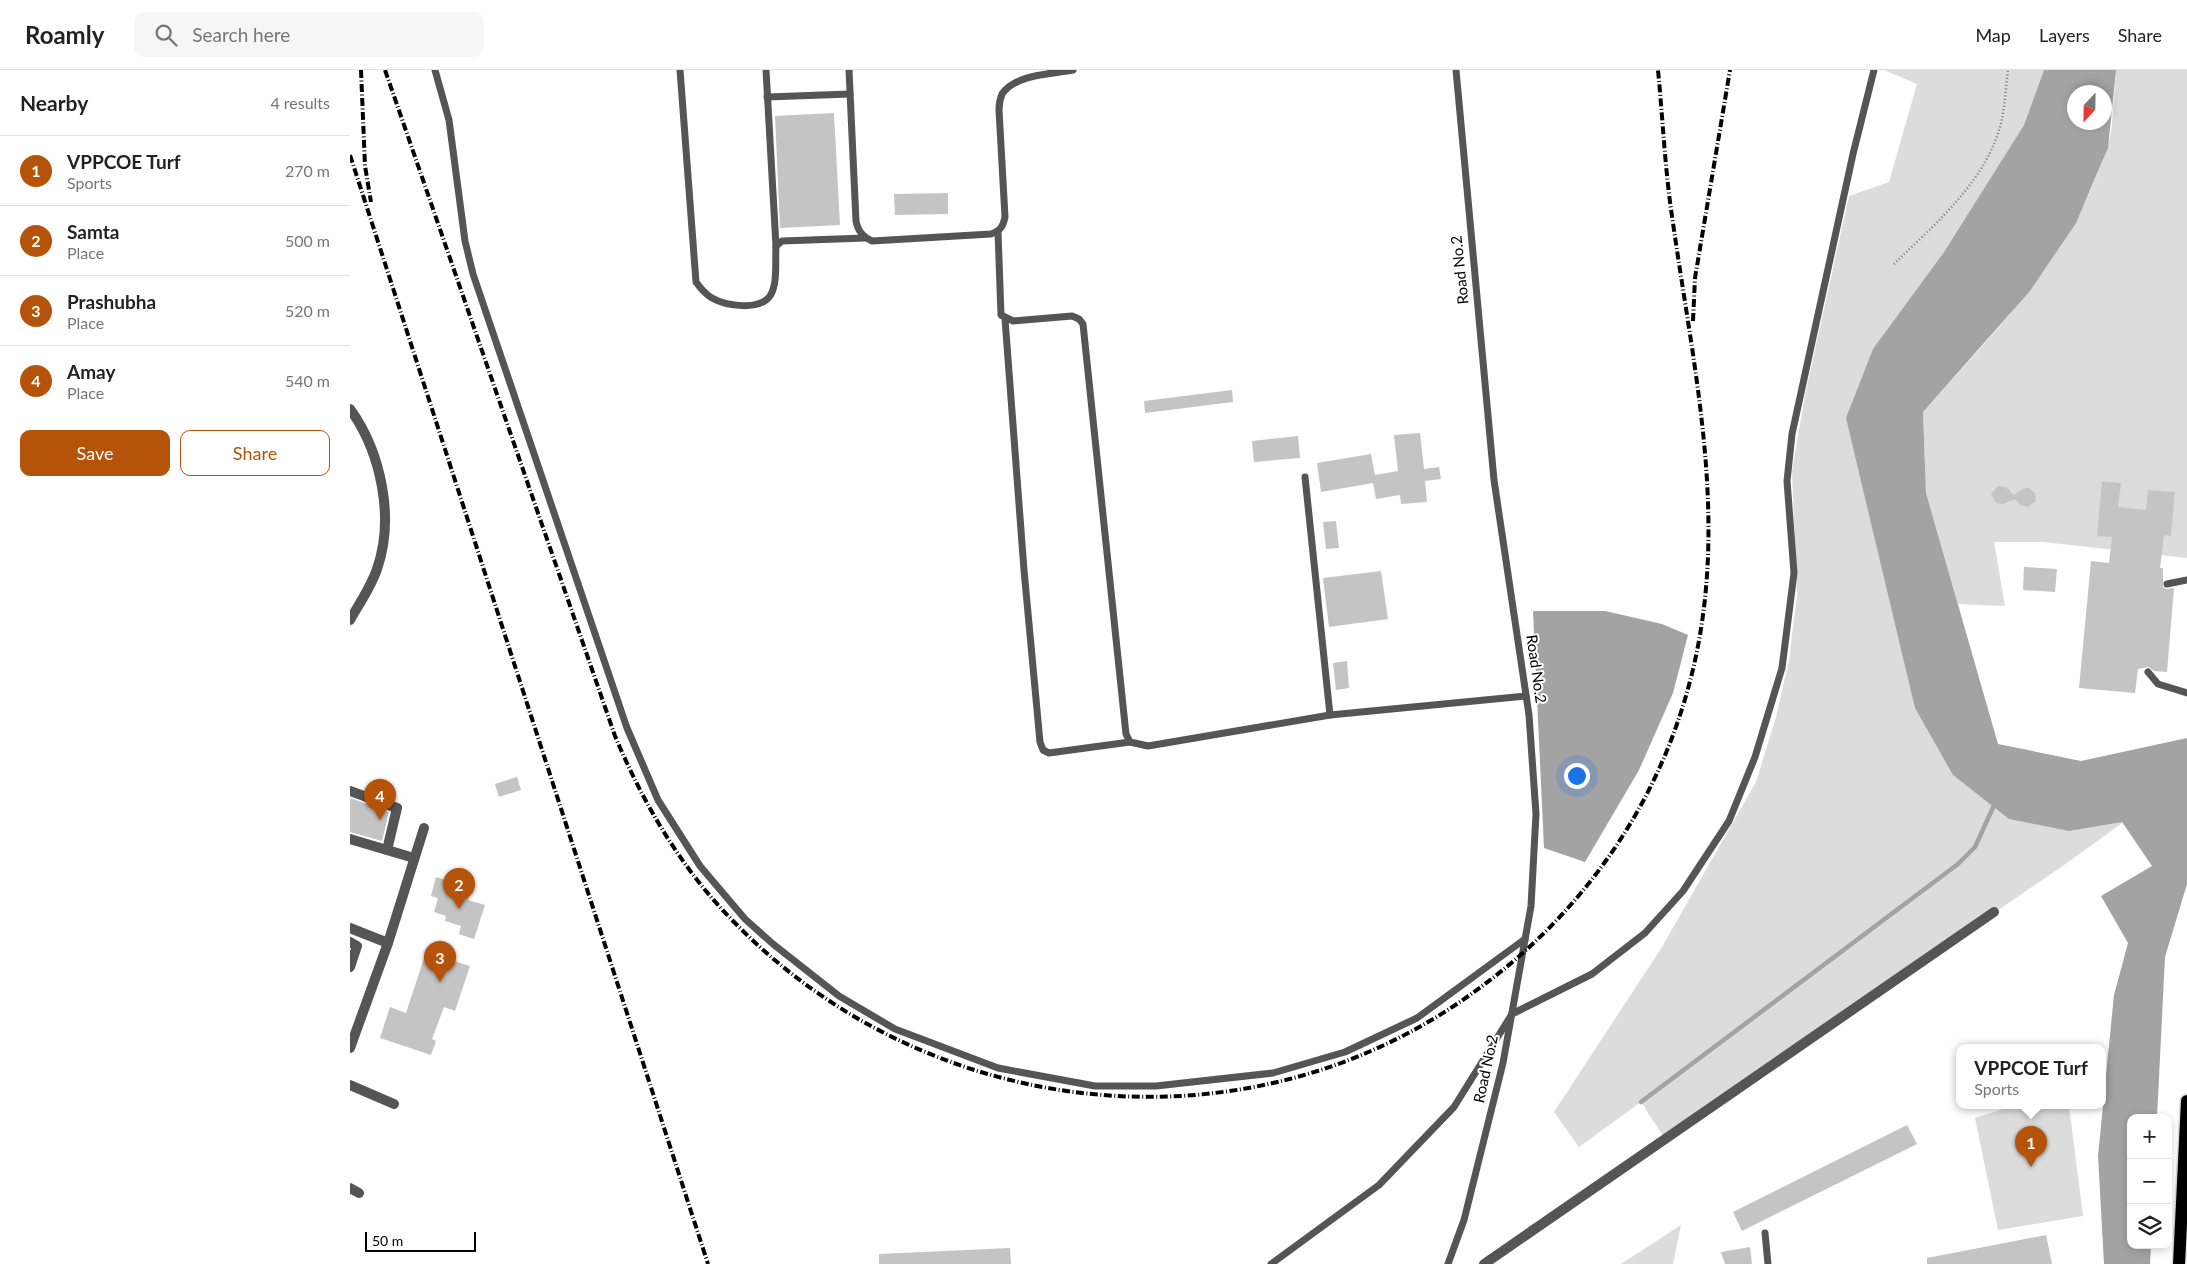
<!DOCTYPE html>
<html lang="en">
<head>
<meta charset="utf-8">
<style>
  body { margin:0; font-family:Lato,sans-serif; background:#f6f6f6; color:#222 }
  .controls { position:absolute; right:15px; bottom:15px; display:grid; overflow:hidden; border-radius:10px; box-shadow:0 2px 8px #0003 }
  .controls button { width:45px; height:45px; display:grid; place-items:center; padding:0; border:0; border-bottom:1px solid #e0e0e0; background:#fff; color:#222; font:25px sans-serif }
  .compass { position:absolute; left:1717px; top:15px; width:45px; height:45px; border-radius:50%; background:#fff; box-shadow:0 2px 8px #0003; rotate:202deg }
  .scale { position:absolute; left:15px; bottom:12px; width:111px; box-sizing:border-box; padding-left:5px; border:2px solid #000; border-top:0; font-size:14px; line-height:18px; white-space:nowrap; color:#000; -webkit-text-stroke:4px #fff; paint-order:stroke }
  .you { position:absolute; left:1226px; top:705px; width:18px; height:18px; margin:-12px; border:4px solid #fff; border-radius:50%; background:#1a73e8; box-shadow:0 0 0 8px #1a73e833 }
  .badge { display:grid; place-items:center; width:32px; height:32px; border-radius:50%; background:#b45309; color:#fff; font-size:16px; font-weight:700 }
  .pin { position:absolute; translate:-50% -41px; filter:drop-shadow(0 1px 2px #0008) }
  .pin::after { content:''; position:absolute; top:26px; width:18px; height:15px; background:inherit; clip-path:polygon(0 0,100% 0,50% 100%) }
  .popup { position:absolute; left:1606px; top:974px; width:150px; height:65px; box-sizing:border-box; display:grid; place-content:center; border-radius:10px; background:#fff; filter:drop-shadow(0 1px 4px #0005); font-size:16px; white-space:nowrap; color:#767676 }
  .popup b { font-size:19px; color:#222 }
  .popup::after { content:''; position:absolute; left:50%; top:100%; margin-left:-10px; border:10px solid transparent; border-top-color:#fff }
  .list { margin:0; padding:0; list-style:none }
  h2 { display:flex; justify-content:space-between; align-items:center; height:65px; margin:0; padding:0 20px; font-size:21px }
  h2 small { font-size:16px; font-weight:400; color:#767676 }
  .list li { display:grid; grid-template-columns:32px 1fr auto; gap:15px; align-items:center; box-sizing:border-box; height:70px; padding:0 20px; border-top:1px solid #e0e0e0 }
  .list b { display:block; font-size:19px; white-space:nowrap }
  .list p { margin:0; font-size:16px; white-space:nowrap; color:#767676 }
  .list em { font-size:16px; font-style:normal; color:#767676 }
  .actions { display:flex; gap:10px; padding:15px 20px }
  .actions a { flex:1; padding:11px 0; border:1px solid #b45309; border-radius:10px; text-align:center; font-size:18px; color:#b45309 }
  .actions .main { background:#b45309; color:#fff }
  .icon { flex:none; width:28px; height:28px; fill:none; stroke:currentColor; stroke-width:2; stroke-linecap:round; stroke-linejoin:round }
  .map { position:relative; flex:none; width:1837px; height:1194px; overflow:hidden }
  header { display:flex; align-items:center; gap:30px; box-sizing:border-box; height:70px; padding:0 25px; background:#fff; border-bottom:1px solid #e0e0e0 }
  header strong { font-size:24px }
  nav { display:flex; gap:28px; margin-inline-start:auto; font-size:18px }
  .search { width:350px; height:45px; background:#f6f6f6; display:flex; align-items:center; gap:12px; box-sizing:border-box; padding:0 18px; border-radius:10px; color:#767676; font-size:19px }
  main { display:flex }
  aside { flex:1; background:#fff }
  .map>svg:first-child { display:block }
  .green { fill:#dcdcdc }
  .water { fill:#a3a3a3; fill-rule:evenodd }
  .lines { fill:none; stroke-linecap:round; stroke-linejoin:round }
  .stream { stroke:#a3a3a3; stroke-width:4.5 }
  .building { fill:#c4c4c4 }
  .primary-casing { stroke:#dbdbdb; stroke-width:15 }
  .path { stroke:#777; stroke-width:2.5; stroke-dasharray:1 2.5; stroke-linecap:butt }
  .service { stroke:#555; stroke-width:7 }
  .minor { stroke:#555; stroke-width:10 }
  .primary { stroke:#000; stroke-width:12 }
  .rail { stroke:#000; stroke-width:4; stroke-dasharray:8 2.5 1 2.5; stroke-linecap:butt }
  .labels { text-anchor:middle; stroke-width:4; stroke-linejoin:round; paint-order:stroke }
  .street-label { font-size:15px; fill:#000; stroke:#fff }
</style>
</head>
<body>
<header>
<strong>Roamly</strong>
<div class="search"><svg class="icon" aria-label="search" viewBox="0 0 24 24"><circle cx="10" cy="10" r="6"/><path d="M15 15l6 6"/></svg>Search here</div>
<nav><a>Map</a><a>Layers</a><a>Share</a></nav>
</header>
<main>
<aside>
<h2>Nearby<small>4 results</small></h2>
<ul class="list">
<li><span class="badge">1</span><div><b>VPPCOE Turf</b><p>Sports</p></div><em>270 m</em></li>
<li><span class="badge">2</span><div><b>Samta</b><p>Place</p></div><em>500 m</em></li>
<li><span class="badge">3</span><div><b>Prashubha</b><p>Place</p></div><em>520 m</em></li>
<li><span class="badge">4</span><div><b>Amay</b><p>Place</p></div><em>540 m</em></li>
</ul>
<div class="actions"><a class="main">Save</a><a>Share</a></div>
</aside>
<div class="map">
<svg width="1837" height="1194" viewBox="0 0 1837 1194">
  <rect width="100%" height="100%" fill="#fff"/>
  <g class="green">
    <polygon points="1534,0 1694,0 1674,55 1594,182 1525,277 1565,638 1775,751 1714,795 1315,1069 1291,1032 1229,1077 1204,1042 1312,877 1406,712 1426,647 1439,590 1447,525 1442,401 1455,325 1499,126 1539,112 1567,14"/>
    <path d="M1766,0h71v488l-144,-16h-49l11,64 -47,-2 -32,-111 -3,-81c74,-83 147,-154 184,-263 7,-19 7,-57 9,-79z"/>
    <polygon points="1663,1036 1719,1036 1733,1146 1648,1160 1625,1048"/>
    <polygon points="1331,1155 1323,1194 1271,1194"/>
  </g>
  <g class="water">
    <path d="M1694,0h72l-8,78 -32,75 -46,68 -107,121 3,81 72,251 83,17 106,-23v146l-22,73 -8,161h-26v127h20l-1,19h-46l-6,-108 16,-161 14,-52 -27,-47 51,-30 -30,-44 -53,9 -60,-12 -56,-44 -38,-67 -69,-290 27,-69 71,-97 80,-127zM1724,22h30v30h-30z"/>
    <polygon points="1183,541 1255,541 1312,554 1338,565 1323,623 1289,700 1235,792 1194,778"/>
  </g>
  <g class="lines">
    <polyline class="stream" points="1291,1032 1608,794 1625,777 1646,731"/>
  </g>
  <g class="building">
    <polygon points="484,43 490,155 430,158 425,46"/>
    <polygon points="598,123 598,144 545,145 544,124"/>
    <polygon points="882,320 883,332 795,343 794,331"/>
    <polygon points="1070,363 1074,399 1089,397 1091,409 1075,411 1077,432 1051,434 1050,425 1026,429 1023,413 971,422 967,393 1021,384 1025,405 1048,401 1044,365"/>
    <polygon points="948,366 950,388 904,392 902,371"/>
    <polygon points="1752,411 1771,413 1768,437 1796,440 1798,420 1825,422 1821,466 1814,465 1810,498 1813,498 1813,517 1816,519 1824,518 1817,602 1804,601 1799,597 1788,599 1785,623 1729,618 1741,491 1759,493 1762,467 1747,466"/>
    <polygon points="1648,416 1656,417 1664,425 1672,419 1679,418 1685,423 1686,431 1677,437 1670,435 1665,429 1653,434 1646,433 1641,424"/>
    <polygon points="986,451 989,478 976,479 973,452"/>
    <polygon points="1674,497 1707,499 1705,522 1673,520"/>
    <polygon points="1031,501 1038,549 979,557 973,508"/>
    <polygon points="997,591 999,618 986,620 983,593"/>
    <polygon points="167,707 171,720 149,727 145,714"/>
    <polygon points="0,728 39,742 32,771 0,762"/>
    <polygon points="86,807 121,818 118,830 135,835 124,869 109,864 111,856 95,851 96,846 84,842 88,828 81,826"/>
    <polygon points="76,882 120,896 105,941 94,937 82,969 86,971 81,985 30,968 40,937 56,943"/>
    <polygon points="1557,1055 1567,1074 1392,1161 1383,1142"/>
    <polygon points="1696,1165 1702,1194 1577,1194 1577,1188"/>
    <polygon points="1400,1177 1402,1194 1375,1194 1371,1182"/>
    <polygon points="660,1178 661,1194 529,1194 529,1184"/>
  </g>
  <g class="lines">
    <g class="primary-casing">
      <polyline id="primary" points="1829,1194 1837,1031"/>
    </g>
    <path class="path" d="M1544,194c42,-41 95,-85 108,-145 3,-16 4,-33 6,-49"/>
    <g class="service">
      <polyline points="85,0 99,50 115,171 123,204 277,658 308,730 350,796 395,849 423,874 489,926 545,959 648,998 745,1016 806,1016 923,1003 995,982 1067,948 1175,869"/>
      <path d="M330,0l16,212c5,7 9,12 16,16 14,8 47,13 58,-2 8,-12 5,-36 6,-50l6,-5 83,-3"/>
      <polyline points="416,0 426,176"/>
      <path d="M499,0l7,151c2,10 6,15 16,20l119,-7c9,-3 12,-7 14,-17l-6,-107c0,-5 1,-11 3,-16 14,-20 50,-20 71,-24"/>
      <polyline points="417,27 500,24"/>
      <polyline points="648,162 651,245 663,251 722,246 729,249 733,254 776,664 780,672 798,676 980,645 1176,626"/>
      <polyline points="655,249 674,500 690,672 693,680 699,683 780,672"/>
      <polyline points="955,407 980,645"/>
      <polyline points="1817,514 1837,510"/>
      <polyline points="1798,602 1808,614 1837,623"/>
      <polyline points="1415,1163 1418,1194"/>
      <polyline points="921,1194 1029,1115 1104,1037 1162,944 1242,904 1295,863 1333,821 1379,751 1405,687 1432,598 1444,503 1437,411 1442,364 1503,84 1524,0"/>
      <polyline points="1098,1194 1114,1150 1153,993 1181,836 1186,744 1179,645 1144,410 1106,0"/>
    </g>
    <g class="minor">
      <path d="M0,339c31,43 45,109 27,160 -6,18 -18,35 -27,51"/>
      <polyline points="0,721 47,738 37,780"/>
      <polyline points="0,769 64,788"/>
      <polyline points="0,858 38,873"/>
      <polyline points="0,872 7,876 0,897"/>
      <polyline points="0,978 38,873 74,758"/>
      <polyline points="0,1015 44,1034"/>
      <polyline points="0,1118 9,1123"/>
      <polyline points="1134,1194 1644,842"/>
    </g>
    <use href="#primary" class="primary"/>
    <g class="rail">
      <polyline points="11,0 15,96 21,132"/>
      <path d="M35,0l230,666c29,69 67,134 121,188 194,198 511,233 738,68 95,-68 168,-163 205,-274 57,-168 18,-326 -6,-495 -8,-51 -10,-102 -15,-153"/>
      <polyline points="0,85 358,1194"/>
      <polyline points="1343,251 1345,208 1380,0"/>
    </g>
  </g>
  <g class="labels">
    <g class="street-label">
      <text transform="translate(1110 200) rotate(-96)" y="5">Road No.2</text>
      <text transform="translate(1186 599) rotate(82)" y="5">Road No.2</text>
      <text transform="translate(1136 999) rotate(-78)" y="5">Road No.2</text>
    </g>
  </g>
</svg>
<div class="controls">
<button>+</button>
<button>−</button>
<button><svg class="icon" aria-label="layers" viewBox="0 0 24 24"><path d="M12 4l9 5-9 5-9-5zM3 14l9 5 9-5"/></svg></button>
</div>
<svg class="compass" viewBox="-18 -18 36 36"><path d="M0-13l5 13h-10z" fill="#e53935"/><path d="M0 13l5-13h-10z" fill="#767676"/></svg>
<div class="scale">50 m</div>
<div class="you"></div>
<div class="pin badge" style="left:1681px;top:1097px">1</div>
<div class="popup"><b>VPPCOE Turf</b>Sports</div>
<div class="pin badge" style="left:109px;top:839px">2</div>
<div class="pin badge" style="left:90px;top:912px">3</div>
<div class="pin badge" style="left:30px;top:750px">4</div>
</div>
</main>
</body>
</html>
